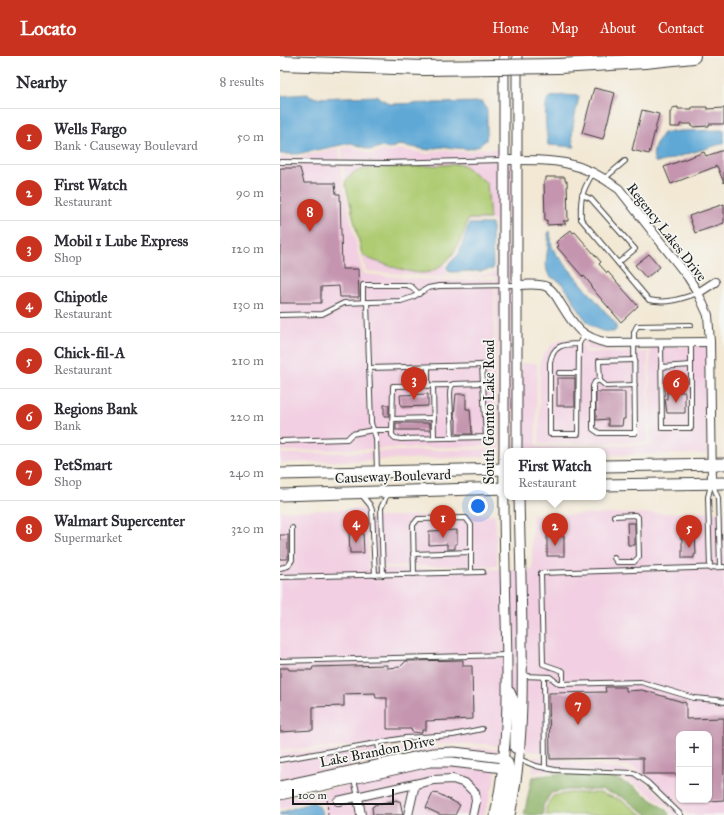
<!DOCTYPE html>
<html lang="en">
<head>
<meta charset="utf-8">
<style>
  body { margin:0; font-family:"IM FELL Great Primer",serif; background:#f2f2f3; color:#2b2b33 }
  .controls { position:absolute; right:12px; bottom:12px; display:grid; overflow:hidden; border-radius:8px; box-shadow:0 1px 3px #0004 }
  .controls button { width:36px; height:36px; display:grid; place-items:center; padding:0; border:0; border-bottom:1px solid #e1e1e2; background:#fff; color:#2b2b33; font:20px sans-serif }
  .scale { position:absolute; left:12px; bottom:10px; width:102px; box-sizing:border-box; padding-left:4px; border:2px solid #1c1c1c; border-top:0; font-size:11px; line-height:14px; white-space:nowrap; color:#1c1c1c; -webkit-text-stroke:3px #f6f6f2; paint-order:stroke }
  .you { position:absolute; left:198px; top:450px; width:14px; height:14px; margin:-10px; border:3px solid #fff; border-radius:50%; background:#1a73e8; box-shadow:0 0 0 6px #1a73e833 }
  .badge { display:grid; place-items:center; width:26px; height:26px; border-radius:50%; background:#c8321e; color:#fff; font-size:13px; font-weight:700 }
  .pin { position:absolute; translate:-50% -33px; filter:drop-shadow(0 1px 2px #0008) }
  .pin::after { content:''; position:absolute; top:21px; width:14px; height:12px; background:inherit; clip-path:polygon(0 0,100% 0,50% 100%) }
  .popup { position:absolute; left:224px; top:392px; width:102px; height:52px; box-sizing:border-box; display:grid; place-content:center; border-radius:8px; background:#fff; filter:drop-shadow(0 1px 3px #0005); font-size:13px; white-space:nowrap; color:#7c7c81 }
  .popup b { font-size:15px; color:#2b2b33 }
  .popup::after { content:''; position:absolute; left:50%; top:100%; margin-left:-8px; border:8px solid transparent; border-top-color:#fff }
  .list { margin:0; padding:0; list-style:none }
  h2 { display:flex; justify-content:space-between; align-items:center; height:52px; margin:0; padding:0 16px; font-size:17px }
  h2 small { font-size:13px; font-weight:400; color:#7c7c81 }
  .list li { display:grid; grid-template-columns:26px 1fr auto; gap:12px; align-items:center; box-sizing:border-box; height:56px; padding:0 16px; border-top:1px solid #e1e1e2 }
  .list b { display:block; font-size:15px; white-space:nowrap }
  .list p { margin:0; font-size:13px; white-space:nowrap; color:#7c7c81 }
  .list em { font-size:13px; font-style:normal; color:#7c7c81 }
  .map { position:relative; flex:none; width:444px; height:759px; overflow:hidden }
  header { display:flex; align-items:center; gap:24px; box-sizing:border-box; height:56px; padding:0 20px; background:#c8321e; color:#fff }
  header strong { font-size:19px }
  nav { display:flex; gap:22px; margin-inline-start:auto; font-size:14px }
  main { display:flex }
  aside { flex:1; background:#fff }
  .map>svg:first-child { display:block }
  .built { fill:#f2cfe2; fill-rule:evenodd }
  .green { fill:#afcc73; stroke:#667448 }
  .forest { fill:#8bb065; stroke:#546640 }
  .water { fill:#5fa8d6; stroke:#3e6279 }
  .building { fill:#c595af }
  .lines { fill:none; stroke-linecap:round; stroke-linejoin:round }
  .service-casing { stroke:#3c3b38; stroke-width:6 }
  .minor-casing { stroke:#3c3b38; stroke-width:10 }
  .tertiary-casing { stroke:#3c3b38; stroke-width:11 }
  .secondary-casing { stroke:#3c3b38; stroke-width:13 }
  .motorway-casing { stroke:#3c3b38; stroke-width:16 }
  .path { stroke:#3c3b38; stroke-width:1; stroke-dasharray:3 3; stroke-linecap:butt }
  .service { stroke:#fff; stroke-width:4 }
  .minor { stroke:#fff; stroke-width:8 }
  .tertiary { stroke:#fff; stroke-width:9 }
  .secondary { stroke:#fff; stroke-width:11 }
  .motorway { stroke:#fff; stroke-width:14 }
  .motorway-bridge-casing { stroke:#3c3b38; stroke-width:16; stroke-linecap:butt }
  .motorway-bridge { stroke:#fff; stroke-width:14 }
  .labels { text-anchor:middle; stroke-width:3.5; stroke-linejoin:round; paint-order:stroke }
  .street-label { font-size:14px; fill:#1c1c1c; stroke:#f6f6f2 }
</style>
</head>
<body>
<header>
<strong>Locato</strong>
<nav><a>Home</a><a>Map</a><a>About</a><a>Contact</a></nav>
</header>
<main>
<aside>
<h2>Nearby<small>8 results</small></h2>
<ul class="list">
<li><span class="badge">1</span><div><b>Wells Fargo</b><p>Bank · Causeway Boulevard</p></div><em>50 m</em></li>
<li><span class="badge">2</span><div><b>First Watch</b><p>Restaurant</p></div><em>90 m</em></li>
<li><span class="badge">3</span><div><b>Mobil 1 Lube Express</b><p>Shop</p></div><em>120 m</em></li>
<li><span class="badge">4</span><div><b>Chipotle</b><p>Restaurant</p></div><em>130 m</em></li>
<li><span class="badge">5</span><div><b>Chick-fil-A</b><p>Restaurant</p></div><em>210 m</em></li>
<li><span class="badge">6</span><div><b>Regions Bank</b><p>Bank</p></div><em>220 m</em></li>
<li><span class="badge">7</span><div><b>PetSmart</b><p>Shop</p></div><em>240 m</em></li>
<li><span class="badge">8</span><div><b>Walmart Supercenter</b><p>Supermarket</p></div><em>320 m</em></li>
</ul>
</aside>
<div class="map">
<svg width="444" height="759" viewBox="0 0 444 759">
  <rect width="100%" height="100%" fill="#f6f6f2"/>
  <filter id="ink" filterUnits="userSpaceOnUse"><feTurbulence type="fractalNoise" baseFrequency=".025" numOctaves="2"/><feDisplacementMap in="SourceGraphic" scale="8" xChannelSelector="R" yChannelSelector="G"/><feConvolveMatrix kernelMatrix="1 2 1 2 8 2 1 2 1" color-interpolation-filters="sRGB"/></filter>
  <filter id="wash" filterUnits="userSpaceOnUse"><feTurbulence type="fractalNoise" baseFrequency=".012" numOctaves="4" result="noise"/><feDisplacementMap in="SourceGraphic" scale="16" xChannelSelector="R" yChannelSelector="G"/><feGaussianBlur stdDeviation="0.9" result="paint"/><feColorMatrix in="noise" values="0 0 0 0 0 0 0 0 0 0 0 0 0 0 0 0 0 1.4 0 .05"/><feComposite in="paint" operator="in"/></filter>
  <g filter="url(#wash)">
    <rect width="100%" height="100%" fill="#f2e8d4"/>
    <g class="built">
      <polygon points="70,90 91,98 103,95 111,96 119,93 149,98 155,95 163,94 189,96 200,93 220,93 220,400 0,407 0,398 215,393 218,390 216,221 214,220 158,221 86,215 82,198 119,213 171,201 184,177 177,196 165,208 166,218 172,220 211,218 216,215 216,213 215,166 212,164 187,166 188,163 116,111 73,117 65,126 62,92"/>
      <polygon points="59,92 62,126 83,218 158,225 214,223 215,390 0,395 0,101 20,101"/>
      <polygon points="227,108 232,108 233,230 232,307 234,307 234,395 227,395"/>
      <polygon points="281,284 292,284 304,290 304,297 368,296 368,386 259,388 260,307 263,299 271,290"/>
      <polygon points="300,284 308,285 316,289 328,291 427,290 428,398 323,399 323,395 241,395 241,307 257,307 256,388 258,391 368,389 370,388 370,294 367,293 307,294 306,288"/>
      <path d="M85,453l2,9 2,51h163v-54l192,-3v303h-36l-55,-48 -148,-23h-92l-113,6v-239zM399,678h30v66h-30z"/>
      <polygon points="215,458 217,510 92,510 90,461"/>
      <polygon points="113,692 205,692 219,694 219,697 141,695 0,726 0,697"/>
      <polygon points="254,700 352,715 403,759 394,759 388,751 355,728 336,720 314,716 275,715 252,717"/>
      <polygon points="162,709 216,715 215,724 204,759 46,759 42,748 38,745 32,743 0,753 0,743 56,731 57,732 59,731 151,710"/>
    </g>
    <g class="green">
      <path d="M182,108l25,19 3,36h-22c-5,22 -22,55 -48,54 -11,-1 -22,-4 -33,-8 -8,-3 -19,-5 -25,-11l-17,-72 8,-9 11,-4z"/>
      <polygon points="289,737 320,737 341,744 363,759 266,759 266,751 273,740"/>
    </g>
    <polygon class="forest" points="275,718 314,719 336,723 354,731 386,754 390,759 368,759 342,741 321,734 288,734 271,737 263,750 263,759 244,759 252,721"/>
    <g class="water">
      <polygon points="27,38 36,42 98,40 109,48 202,46 207,54 207,77 206,84 197,91 189,93 163,91 154,92 149,94 119,89 110,93 100,91 91,94 71,87 17,98 0,98 0,40"/>
      <path d="M284,39l15,1c-2,14 -11,39 -4,51l-27,-2c-2,-15 -4,-31 -1,-45l4,-3z"/>
      <path d="M444,74v13l-63,19h-6c-5,-9 2,-21 8,-29l17,-2z"/>
      <polygon points="189,168 212,168 213,213 200,215 172,216 168,215 167,210 179,198"/>
      <path d="M270,175l2,16 5,8 59,69v6l-2,2c-32,2 -35,-31 -54,-50 -5,-4 -12,-4 -13,-12 -3,-9 3,-25 1,-37z"/>
      <path d="M32,746c7,2 8,6 11,13h-43v-2z"/>
    </g>
    <g id="blocks">
      <g class="building">
        <polygon points="314,32 335,37 323,83 302,77"/>
        <polygon points="398,51 398,53 412,53 412,51 427,51 427,53 444,52 444,68 429,68 429,70 412,71 412,68 400,68 400,71 390,71 390,56 392,56 392,52"/>
        <polygon points="362,54 379,58 369,98 352,94"/>
        <polygon points="444,94 444,127 437,110 391,128 384,111 424,96 426,100"/>
        <polygon points="0,112 20,112 24,127 55,127 56,138 60,138 62,213 78,213 79,241 60,241 59,230 41,231 41,247 0,247"/>
        <polygon points="266,121 285,121 285,125 287,125 288,165 283,165 286,168 267,169 267,164 265,165 264,125 266,124"/>
        <polygon points="444,148 444,167 415,177 409,160"/>
        <polygon points="291,174 293,177 295,176 321,206 319,208 327,217 328,216 358,250 341,266 311,231 312,230 304,220 303,221 277,191 279,190 276,186"/>
        <polygon points="369,198 380,211 366,222 355,209"/>
        <rect x="277" y="322" width="18" height="28"/>
        <polygon points="316,336 345,336 345,363 343,363 342,370 328,370 328,363 316,364"/>
        <polygon points="387,336 405,336 405,357 387,357 385,343 387,343"/>
        <polygon points="148,338 148,350 121,351 120,339"/>
        <polygon points="176,338 186,338 186,353 190,353 192,378 176,378 176,363 175,363 174,360"/>
        <rect x="104" y="349" width="5" height="11"/>
        <rect x="116" y="367" width="34" height="7"/>
        <polygon points="347,467 355,467 355,489 348,489"/>
        <polygon points="404,471 413,471 415,475 416,498 414,499 414,502 402,502 402,482 400,482"/>
        <polygon points="177,474 177,488 175,488 175,493 167,493 167,488 149,489 149,475"/>
        <polygon points="69,476 83,476 84,497 70,497"/>
        <rect x="0" y="479" width="8" height="24"/>
        <rect x="267" y="480" width="17" height="20"/>
        <polygon points="183,604 183,610 192,610 193,663 146,665 146,674 142,674 142,677 132,676 131,673 107,673 107,642 96,642 95,637 64,638 64,650 33,651 33,674 0,676 0,612 8,612 9,614 32,614 33,611 107,609 107,612 120,611 126,605"/>
        <polygon points="325,631 346,631 346,635 362,634 406,647 406,663 444,662 444,744 429,745 429,678 399,678 399,718 363,718 363,702 270,703 269,637 326,636"/>
        <polygon points="153,737 159,738 180,749 175,759 161,759 146,752"/>
        <polygon points="117,744 117,745 120,745 123,759 93,759 92,751 94,750 94,749"/>
      </g>
    </g>
  </g>
  <g filter="url(#ink)">
    <use href="#blocks" fill-opacity="0" stroke="#3c3b38" stroke-width="1"/>
    <g class="lines">
      <g class="service-casing">
        <g id="service">
          <polyline points="0,106 105,107 223,104"/>
          <path d="M313,117c-11,18 -13,25 -12,46l68,81c18,4 32,-1 49,-7"/>
          <polyline points="325,122 345,105"/>
          <polyline points="302,139 311,143 355,193 338,207"/>
          <polyline points="83,246 83,229 126,229 132,231 139,238"/>
          <polyline points="87,246 91,367 96,382 97,415"/>
          <polyline points="0,259 42,258 64,247 121,245 133,241 148,232 159,230 237,229"/>
          <polyline points="381,287 382,372 411,372 411,286"/>
          <path d="M299,288l-1,90h-28v-71c3,-18 13,-19 29,-19l5,-10"/>
          <polyline points="355,304 319,305 320,325 326,330 355,329"/>
          <polyline points="148,311 148,330"/>
          <polyline points="381,311 411,309"/>
          <polyline points="89,312 202,309 206,381 121,383 115,382 112,379 113,330 172,329"/>
          <polyline points="279,317 298,317"/>
          <polyline points="320,324 315,326 313,330 313,373 319,377 355,377 354,276 357,270 411,269"/>
          <polyline points="153,330 154,382"/>
          <polyline points="113,363 154,362"/>
          <path d="M172,382l-2,-43c0,-4 0,-8 3,-11l30,-1"/>
          <polyline points="0,385 67,383 72,378 93,374 112,374"/>
          <polyline points="433,429 438,442 440,511"/>
          <polyline points="81,438 90,449 92,454 95,519"/>
          <polyline points="133,498 191,496"/>
          <polyline points="334,502 337,506 354,506 359,501 358,461 355,459 334,460"/>
          <polyline points="0,512 8,510 12,504 12,472"/>
          <polyline points="430,512 428,441 431,429"/>
          <polyline points="134,518 133,469 138,463 186,462 191,469 191,516"/>
          <polyline points="103,519 101,452 106,441 109,438"/>
          <polyline points="0,521 203,516"/>
          <polyline points="0,605 227,599"/>
          <polyline points="243,620 270,621 279,628 361,626 414,642 437,644 444,646"/>
          <polyline points="264,621 265,711"/>
          <polyline points="283,628 283,615 263,608 261,517 444,511"/>
          <polyline points="98,687 101,708"/>
          <polyline points="239,703 256,710 275,714 354,717 368,727 401,759"/>
          <polyline points="0,704 125,682 173,679 202,673"/>
          <polyline points="74,723 78,741"/>
        </g>
      </g>
      <g class="minor-casing">
        <g id="minor">
          <path d="M223,104c49,0 75,-2 116,29l69,88 10,16 10,22 2,27 2,141"/>
          <path d="M237,229c10,0 22,-2 30,2 6,3 9,9 12,14 15,24 20,36 49,42l102,-1"/>
          <polyline points="418,237 435,226"/>
          <polyline points="78,741 81,759"/>
          <polyline points="58,745 153,724 173,723 185,727 195,737 196,745 193,759"/>
          <polyline points="128,759 135,728"/>
        </g>
      </g>
      <g class="tertiary-casing">
        <g id="tertiary">
          <polyline points="237,0 237,395"/>
          <polyline points="230,636 235,647 235,692"/>
          <polyline points="0,730 153,697 174,696 224,702 228,707 230,716 223,759"/>
          <polyline points="0,739 150,706 172,706 223,712"/>
          <path d="M215,759c14,-67 13,-129 11,-197 -1,-58 -3,-116 -2,-174v-388"/>
          <path d="M230,759c12,-56 13,-112 12,-169 0,-50 -2,-99 -3,-149"/>
        </g>
      </g>
      <g class="secondary-casing">
        <g id="secondary">
          <polyline points="323,410 444,408"/>
          <polyline points="0,418 227,413"/>
          <polyline points="323,429 444,427"/>
          <polyline points="0,439 227,432"/>
        </g>
      </g>
      <g class="motorway-casing">
        <g id="motorway">
          <polyline points="0,7 144,12"/>
          <polyline points="279,10 365,5 413,0"/>
        </g>
      </g>
      <polyline class="path" points="47,738 48,759"/>
      <use href="#service" class="service"/>
      <use href="#minor" class="minor"/>
      <use href="#tertiary" class="tertiary"/>
      <use href="#secondary" class="secondary"/>
      <use href="#motorway" class="motorway"/>
      <g class="motorway-bridge-casing">
        <polyline id="motorway-bridge" points="144,12 279,10"/>
      </g>
      <use href="#motorway-bridge" class="motorway-bridge"/>
    </g>
  </g>
  <g class="labels">
    <g class="street-label">
      <text transform="translate(387 176) rotate(52)" y="5">Regency Lakes Drive</text>
      <text transform="translate(209 356) rotate(-90)" y="5">South Gornto Lake Road</text>
      <text transform="translate(113 420) rotate(-2)" y="5">Causeway Boulevard</text>
      <text transform="translate(97 695) rotate(-11)" y="5">Lake Brandon Drive</text>
    </g>
  </g>
</svg>
<div class="controls">
<button>+</button>
<button>−</button>
</div>
<div class="scale">100 m</div>
<div class="you"></div>
<div class="pin badge" style="left:163px;top:482px">1</div>
<div class="pin badge" style="left:275px;top:490px">2</div>
<div class="popup"><b>First Watch</b>Restaurant</div>
<div class="pin badge" style="left:134px;top:344px">3</div>
<div class="pin badge" style="left:76px;top:487px">4</div>
<div class="pin badge" style="left:409px;top:492px">5</div>
<div class="pin badge" style="left:396px;top:347px">6</div>
<div class="pin badge" style="left:298px;top:669px">7</div>
<div class="pin badge" style="left:30px;top:176px">8</div>
</div>
</main>
</body>
</html>
